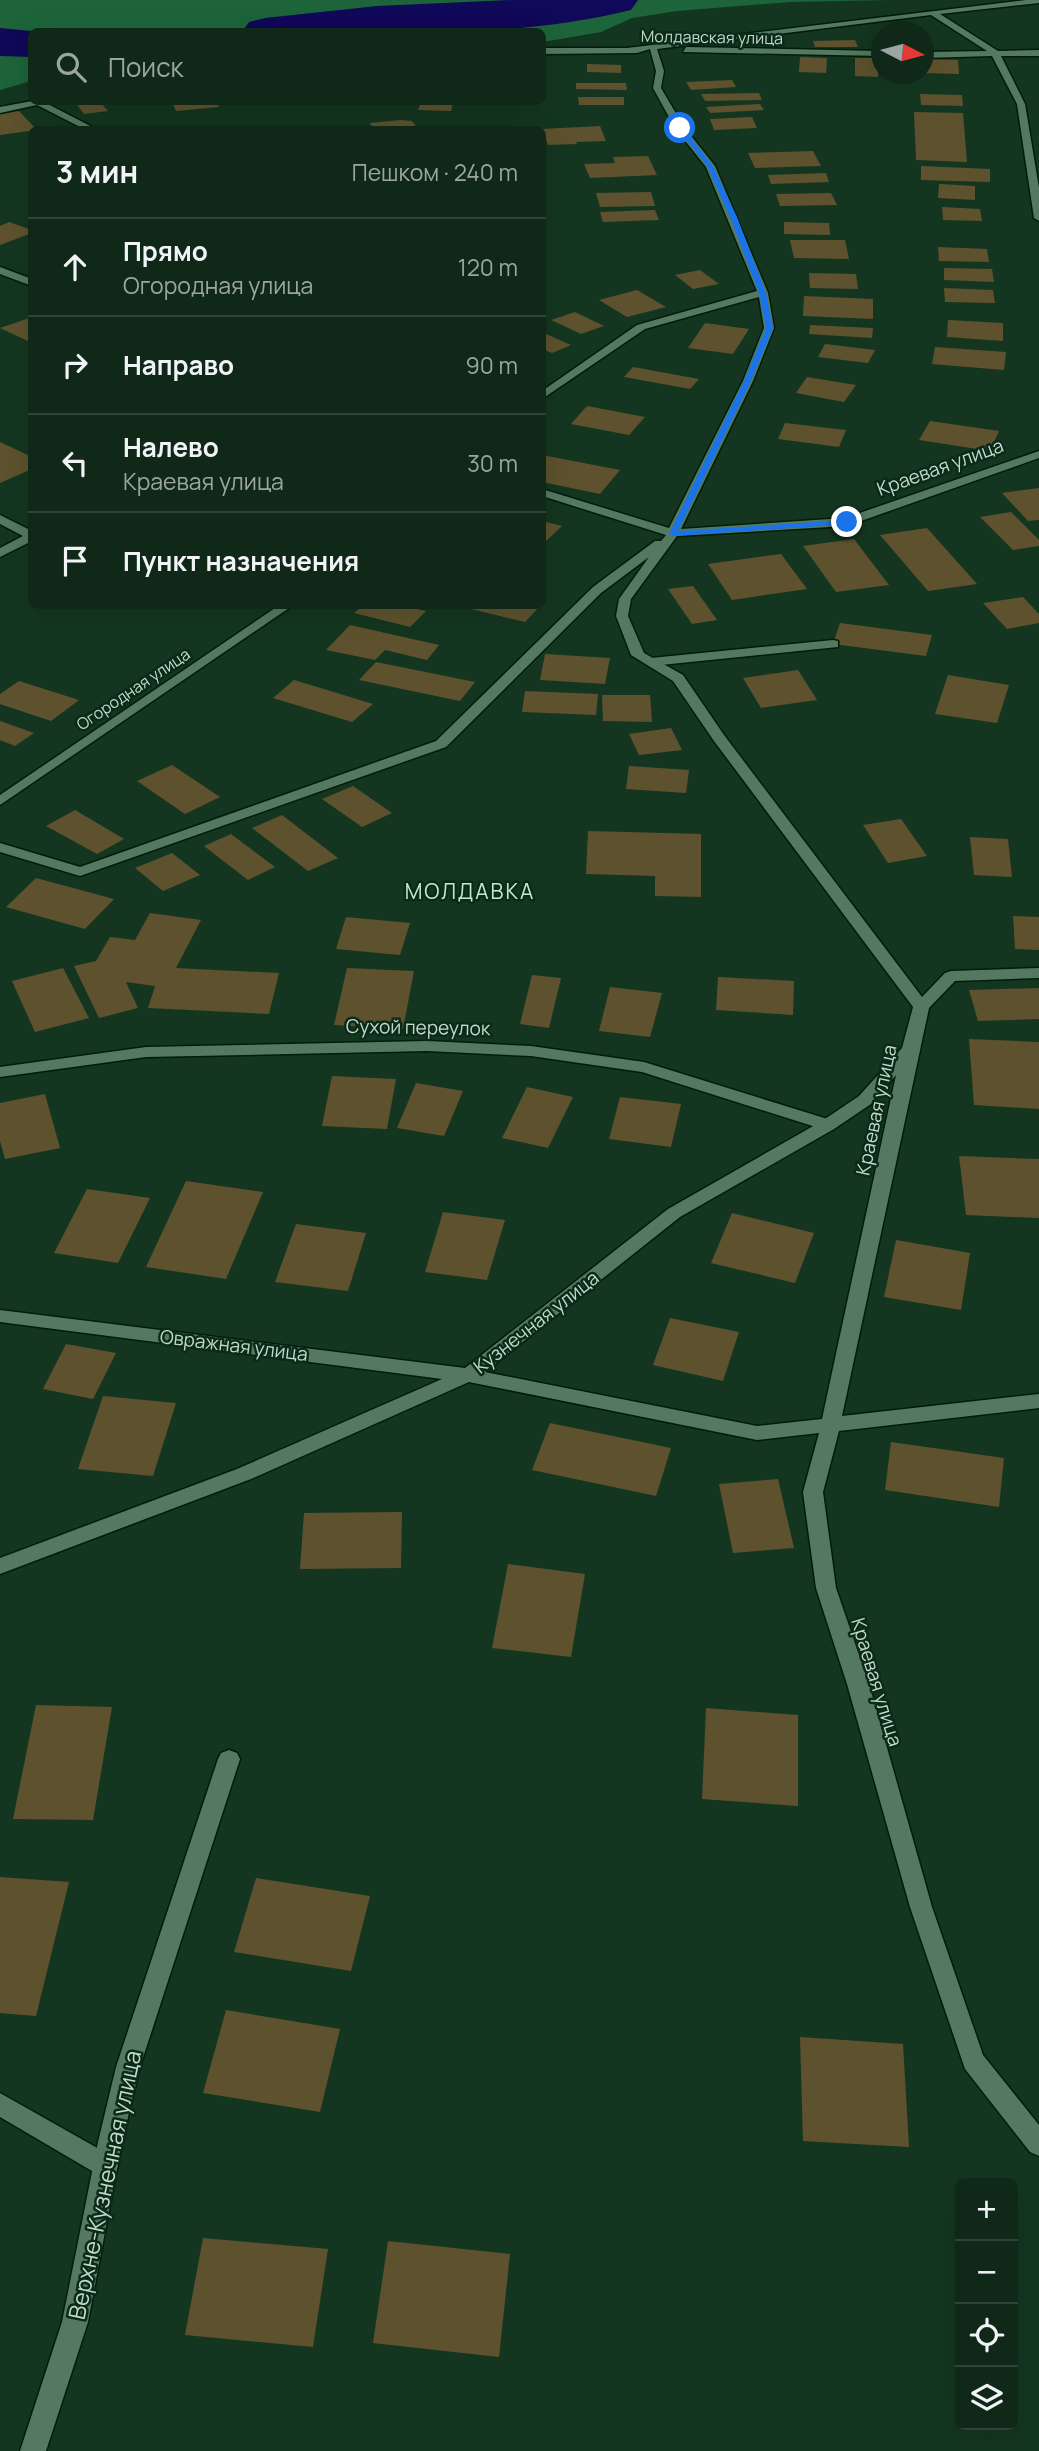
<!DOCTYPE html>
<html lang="ru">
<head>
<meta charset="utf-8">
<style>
  body { margin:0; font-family:Manrope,sans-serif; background:#1d3425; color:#f1f3f6 }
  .controls { position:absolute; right:21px; bottom:21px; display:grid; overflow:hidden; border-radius:10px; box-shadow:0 7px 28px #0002 }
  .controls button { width:63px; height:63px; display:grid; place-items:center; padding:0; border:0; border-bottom:2px solid #2f4437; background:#0f2818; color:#f1f3f6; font:35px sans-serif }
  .compass { position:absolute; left:871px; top:21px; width:63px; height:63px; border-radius:50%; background:#0f2818; box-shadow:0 7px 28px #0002; rotate:96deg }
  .stop { position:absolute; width:21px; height:21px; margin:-16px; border:5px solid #1a73e8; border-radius:50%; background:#fff }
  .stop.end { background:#1a73e8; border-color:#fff; box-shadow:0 2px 7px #0008 }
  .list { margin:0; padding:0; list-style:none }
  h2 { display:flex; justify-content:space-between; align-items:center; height:91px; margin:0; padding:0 28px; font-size:30px }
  h2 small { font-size:23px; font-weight:400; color:#9ba6a2 }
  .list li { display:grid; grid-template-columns:46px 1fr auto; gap:21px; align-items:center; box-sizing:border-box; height:98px; padding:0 28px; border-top:2px solid #2f4437 }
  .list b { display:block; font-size:26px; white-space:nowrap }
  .list p { margin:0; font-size:23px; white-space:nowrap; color:#9ba6a2 }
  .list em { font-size:23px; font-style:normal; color:#9ba6a2 }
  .icon { flex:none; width:38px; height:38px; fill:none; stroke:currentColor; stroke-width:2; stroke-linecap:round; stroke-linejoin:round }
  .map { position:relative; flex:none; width:1039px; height:2451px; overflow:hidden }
  .search { position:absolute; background:#0f2818; box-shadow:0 7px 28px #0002; left:28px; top:28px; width:518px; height:77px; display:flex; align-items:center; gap:18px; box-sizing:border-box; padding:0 24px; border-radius:10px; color:#9ba6a2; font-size:26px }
  .panel { position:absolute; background:#0f2818; box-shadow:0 7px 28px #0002; left:28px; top:126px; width:518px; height:483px; border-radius:10px }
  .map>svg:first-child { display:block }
  .forest { fill:#1d643a }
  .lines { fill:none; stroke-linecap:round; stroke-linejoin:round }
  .river { fill:#100858; fill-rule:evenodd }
  .building { fill:#5d522d }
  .lane-casing { stroke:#001d09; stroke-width:3 }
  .street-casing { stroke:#001d09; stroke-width:3 }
  .lane { fill:#557860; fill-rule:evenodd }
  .street { fill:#557860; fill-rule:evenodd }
  .route { fill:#1a73e8 }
  .labels { text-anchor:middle; stroke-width:5; stroke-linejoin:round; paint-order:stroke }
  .far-street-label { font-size:16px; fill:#c4d7c9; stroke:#092b17 }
  .street-label { font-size:19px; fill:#c4d7c9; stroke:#092b17 }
  .neighbourhood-label { font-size:21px; letter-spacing:2px; fill:#c3eacd; stroke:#092b17 }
  .near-street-label { font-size:23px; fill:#c4d7c9; stroke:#092b17 }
</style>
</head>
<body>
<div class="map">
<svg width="1039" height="2451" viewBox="0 0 1039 2451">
  <rect width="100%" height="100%" fill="#143620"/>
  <polygon class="forest" points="0,0 891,0 790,2 677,11 632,18 601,32 543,42 542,32 32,32 31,81 0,90"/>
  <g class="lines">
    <g class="river">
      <path d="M512,0h126l-7,10c-126,31 -260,22 -389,22l7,-10 16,-4 112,-12z"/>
      <polygon points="0,28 42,32 32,32 32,57 0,56"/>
    </g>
  </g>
  <g class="building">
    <polygon points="855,40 858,47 815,47 813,41"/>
    <polygon points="800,57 827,58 826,73 799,72"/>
    <polygon points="855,58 878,58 878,77 855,76"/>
    <polygon points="923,59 958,60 959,74 923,73"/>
    <polygon points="587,64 621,65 621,73 587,72"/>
    <polygon points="732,80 736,87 691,90 686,82"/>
    <polygon points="576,83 626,83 627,90 576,89"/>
    <polygon points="759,93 762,100 705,101 701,94"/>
    <polygon points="920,94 962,95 963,106 921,105"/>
    <polygon points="578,97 624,97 624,105 579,105"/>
    <polygon points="75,102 100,102 108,111 84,114"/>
    <polygon points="172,102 216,102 219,107 176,111"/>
    <polygon points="421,102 453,102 451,111 418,110"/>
    <polygon points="760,104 764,110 710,113 706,107"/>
    <polygon points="19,111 37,130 0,135 0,114"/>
    <polygon points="914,112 963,113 967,162 916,160"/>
    <polygon points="752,117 757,128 714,130 710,119"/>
    <polygon points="401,120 412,121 418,129 374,130 370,123"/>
    <polygon points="600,126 606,141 576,142 577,144 548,145 542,129"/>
    <polygon points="813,151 821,166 755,168 748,153"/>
    <polygon points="648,156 657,175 590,178 584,164 615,163 613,157"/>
    <polygon points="921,166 990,169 990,182 921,180"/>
    <polygon points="826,173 829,182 771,184 768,175"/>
    <polygon points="939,184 975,186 975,200 938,198"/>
    <polygon points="651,192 655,206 600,207 596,193"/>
    <polygon points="831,193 837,205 780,206 776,194"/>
    <polygon points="942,207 980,209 982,221 943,220"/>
    <polygon points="655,210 659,220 603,222 600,212"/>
    <polygon points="9,222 32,230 32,233 0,245 0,226"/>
    <polygon points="784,222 829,223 830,235 784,234"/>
    <polygon points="790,240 845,240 849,259 794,258"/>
    <polygon points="938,247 987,249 989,262 939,261"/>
    <polygon points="944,268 992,269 994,282 944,280"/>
    <polygon points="700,270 719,284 693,289 675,275"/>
    <polygon points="809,273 856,274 858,289 810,288"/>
    <polygon points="944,288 993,290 995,303 945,302"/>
    <polygon points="637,290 666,307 627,317 599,300"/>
    <polygon points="804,296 873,299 873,319 803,316"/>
    <polygon points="575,312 604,326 581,334 551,320"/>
    <polygon points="32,317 32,343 0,328"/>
    <polygon points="948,320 1003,323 1003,341 947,337"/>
    <polygon points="705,323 749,329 733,354 688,348"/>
    <polygon points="810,325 873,328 872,338 809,334"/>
    <polygon points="546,334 571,345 552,353 542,349 542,336"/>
    <polygon points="825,344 875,350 868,363 818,357"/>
    <polygon points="935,347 1006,352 1004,370 932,364"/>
    <polygon points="633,367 699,379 690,389 624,377"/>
    <polygon points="807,377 856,385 844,402 796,393"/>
    <polygon points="587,406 645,417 629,435 571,424"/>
    <polygon points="930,421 999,431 990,451 919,440"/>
    <polygon points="785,423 846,430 839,447 778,439"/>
    <polygon points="0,442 32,457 32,469 0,483"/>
    <polygon points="542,455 620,470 600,494 542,482"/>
    <polygon points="1039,488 1039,520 1028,521 1002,493"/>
    <polygon points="1011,512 1039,540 1039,546 1013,550 980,517"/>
    <polygon points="542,521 562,526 542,545"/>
    <polygon points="927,528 977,584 928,591 880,535"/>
    <polygon points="854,539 889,585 836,592 803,546"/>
    <polygon points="781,554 807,589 732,600 708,564"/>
    <polygon points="693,586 717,620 692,624 668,589"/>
    <polygon points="1023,597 1039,614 1039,623 1007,629 983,603"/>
    <polygon points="362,606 403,606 426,611 410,627 354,613"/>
    <polygon points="475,606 540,606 525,622 471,609"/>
    <polygon points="840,623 932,635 926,656 833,644"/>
    <polygon points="350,625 439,645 427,660 385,650 375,660 326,650"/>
    <polygon points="545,654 610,658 605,684 540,680"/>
    <polygon points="376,662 475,682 460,701 359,680"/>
    <polygon points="798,670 817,700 761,708 743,678"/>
    <polygon points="948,675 1009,685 997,723 935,714"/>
    <polygon points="294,680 373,704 352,722 273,698"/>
    <polygon points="19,681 79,700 51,721 0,704 0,694"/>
    <polygon points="525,691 598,694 596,715 522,712"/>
    <polygon points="602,695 650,695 652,722 603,721"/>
    <polygon points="0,721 34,733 15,746 0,740"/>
    <polygon points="671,728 682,750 639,755 629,734"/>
    <polygon points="172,765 220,797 185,814 137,781"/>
    <polygon points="629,766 689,770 686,793 626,789"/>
    <polygon points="353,786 392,813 362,827 322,799"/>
    <polygon points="75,810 124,839 97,854 46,826"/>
    <polygon points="282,815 338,858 308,871 252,828"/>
    <polygon points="901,819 927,856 888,863 863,825"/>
    <polygon points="588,831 701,834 701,897 655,896 655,876 586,874"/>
    <polygon points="231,834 275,867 248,880 204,846"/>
    <polygon points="970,837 1008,839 1012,877 974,875"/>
    <polygon points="172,853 200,875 163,891 135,868"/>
    <polygon points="36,878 114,899 85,929 6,907"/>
    <polygon points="150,913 201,920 176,968 279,973 269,1014 148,1008 155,986 126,982 138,1008 99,1018 74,966 96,961 110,937 135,940"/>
    <polygon points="1013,916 1039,917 1039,950 1015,949"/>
    <polygon points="346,917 410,923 400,955 336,949"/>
    <polygon points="63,968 89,1018 35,1032 12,981"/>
    <polygon points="347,968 414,971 403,1029 334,1025"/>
    <polygon points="532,975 561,978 549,1028 520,1024"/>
    <polygon points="718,977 794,981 793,1015 716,1010"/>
    <polygon points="610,987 662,993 650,1037 599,1031"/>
    <polygon points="1039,988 1039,1019 978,1021 969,990"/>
    <polygon points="969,1039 1039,1042 1039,1109 974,1105"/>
    <polygon points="332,1076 396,1079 387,1129 322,1126"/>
    <polygon points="416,1083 463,1091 444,1136 397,1128"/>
    <polygon points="527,1087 573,1097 548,1148 502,1138"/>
    <polygon points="45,1094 60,1148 5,1159 0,1141 0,1103"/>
    <polygon points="620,1097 681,1104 671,1147 609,1139"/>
    <polygon points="959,1156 1039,1159 1039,1218 966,1215"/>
    <polygon points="186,1181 263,1192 226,1279 146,1267"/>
    <polygon points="87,1189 150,1198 118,1263 54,1253"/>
    <polygon points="443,1212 505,1220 487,1280 425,1272"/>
    <polygon points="732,1213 814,1233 795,1283 711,1263"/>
    <polygon points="296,1224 366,1233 348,1291 275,1282"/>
    <polygon points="896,1240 970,1253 961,1310 884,1297"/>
    <polygon points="670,1318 739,1332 723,1381 653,1365"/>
    <polygon points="66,1344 116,1353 93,1399 43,1389"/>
    <polygon points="103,1396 176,1403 153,1476 78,1469"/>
    <polygon points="550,1423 671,1448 656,1496 532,1470"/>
    <polygon points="891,1442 1004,1458 999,1507 885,1490"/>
    <polygon points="778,1479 794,1548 733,1553 719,1484"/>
    <polygon points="402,1512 401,1568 300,1569 304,1513"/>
    <polygon points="508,1564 585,1574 571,1657 492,1648"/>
    <polygon points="36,1705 112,1707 93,1820 13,1819"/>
    <polygon points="706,1708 798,1715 798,1806 702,1799"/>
    <polygon points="0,1877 69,1882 36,2016 0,2013"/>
    <polygon points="256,1878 370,1896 351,1971 234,1952"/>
    <polygon points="226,2010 340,2029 320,2112 203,2093"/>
    <polygon points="800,2037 903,2044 909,2147 803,2141"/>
    <polygon points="203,2238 328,2249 313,2347 185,2335"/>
    <polygon points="388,2241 510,2254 499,2357 373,2343"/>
  </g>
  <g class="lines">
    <g class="lane-casing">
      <g id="lane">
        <polygon points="833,640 838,641 838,647 651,666 644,662 651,658"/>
        <polygon points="427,1041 531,1046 644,1062 834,1121 836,1125 828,1130 822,1129 642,1072 531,1056 427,1051 146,1057 0,1077 0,1067 146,1047"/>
        <polygon points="0,2093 115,2158 118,2166 115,2174 106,2178 97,2174 0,2117"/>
      </g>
    </g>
    <g class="street-casing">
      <g id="street">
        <path d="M1026,0h13v3l-99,11 58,37 41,-1v6h-38l24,48 14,84v33l-5,-3 -17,-114 -25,-48 -69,2v-6l64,-1 -56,-36 -274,34 7,22 -3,17 23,39 31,39 53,127 6,35 -21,53 -72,148 164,-11 194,-67v7l-192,68 -170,10 -46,63 -3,17 16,37 39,22 41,60 198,262 23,-24 6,-2 88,-3v10l-84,3 -26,27 -87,408 197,-22v14l-200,23 -16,61 13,96 33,96 63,223 51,148 56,70v31l-9,-4 -65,-83 -55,-162 -63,-223 -31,-96 -13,-96 16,-59 -62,7 -288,-58 -218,97 -251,95v-16l237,-89 205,-90 -442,-57v-12l465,58 203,-159 154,-88 37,-25 43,-48 11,-41 -199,-266 -41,-60 -42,-26 -15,-39 3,-17 30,-42 -48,36 -155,154 -366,129 -80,-24v-9l80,24 356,-126 157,-154 62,-46h6l5,-6 -124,-39v-7l127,39 74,-147 21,-53 -5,-31 -114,32 -103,70v-8l95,-66 120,-34 -51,-124 -31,-39 -22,-40 3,-17 -6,-22 -13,4 -95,1v-6h85zM896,1075l-74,344 -65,7 -272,-54 195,-155 154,-88 37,-25z"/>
        <polygon points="686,47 881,51 881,56 683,52"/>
        <polygon points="32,101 44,102 98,130 86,130 37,105 0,113 0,107"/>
        <polygon points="0,267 32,279 32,286 0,274"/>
        <polygon points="0,515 32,531 32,541 0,557 0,548 23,536 0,524"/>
        <polygon points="278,606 292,606 0,805 0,795"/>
        <polygon points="229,1750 237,1753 240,1759 140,2067 122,2142 88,2322 46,2451 20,2451 62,2322 98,2142 116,2067 218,1759 221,1753"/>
      </g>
    </g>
    <use href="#lane" class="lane"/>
    <use href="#street" class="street"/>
  </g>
  <polygon class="route" points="682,126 713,166 737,217 766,293 773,328 751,381 678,531 847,520 850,524 673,536 669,534 744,381 766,328 759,293 730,217 707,166 677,128"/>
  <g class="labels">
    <g class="far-street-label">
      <text transform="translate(712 37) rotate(1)" y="6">Молдавская улица</text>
      <text transform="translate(133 689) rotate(-34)" y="6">Огородная улица</text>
    </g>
    <g class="street-label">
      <text transform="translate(940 467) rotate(-20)" y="7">Краевая улица</text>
      <text transform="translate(418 1027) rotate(1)" y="7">Сухой переулок</text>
      <text transform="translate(876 1110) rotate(-78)" y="7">Краевая улица</text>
      <text transform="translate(536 1322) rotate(-38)" y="7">Кузнечная улица</text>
      <text transform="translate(234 1345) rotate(7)" y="7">Овражная улица</text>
      <text transform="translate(877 1682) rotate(73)" y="7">Краевая улица</text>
    </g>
    <g class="neighbourhood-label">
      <text x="470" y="899">МОЛДАВКА</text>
    </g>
    <g class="near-street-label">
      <text transform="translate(105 2185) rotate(-78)" y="8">Верхне-Кузнечная улица</text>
    </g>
  </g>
</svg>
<div class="controls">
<button>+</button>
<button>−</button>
<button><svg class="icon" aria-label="locate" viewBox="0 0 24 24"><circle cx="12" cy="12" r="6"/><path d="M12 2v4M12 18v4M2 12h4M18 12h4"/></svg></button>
<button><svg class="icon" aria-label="layers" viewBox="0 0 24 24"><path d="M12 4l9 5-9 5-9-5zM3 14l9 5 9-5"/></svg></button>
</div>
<svg class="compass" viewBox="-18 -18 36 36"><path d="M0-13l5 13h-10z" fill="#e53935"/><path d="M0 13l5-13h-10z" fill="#9ba6a2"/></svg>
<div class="stop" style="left:680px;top:128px"></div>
<div class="stop end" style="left:847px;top:522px"></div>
<div class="search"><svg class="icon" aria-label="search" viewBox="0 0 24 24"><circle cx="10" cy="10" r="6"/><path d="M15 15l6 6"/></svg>Поиск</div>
<section class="panel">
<h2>3 мин<small>Пешком · 240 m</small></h2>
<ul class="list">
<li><svg class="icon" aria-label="ahead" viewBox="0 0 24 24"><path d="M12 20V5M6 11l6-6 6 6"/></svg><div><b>Прямо</b><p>Огородная улица</p></div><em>120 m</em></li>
<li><svg class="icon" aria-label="right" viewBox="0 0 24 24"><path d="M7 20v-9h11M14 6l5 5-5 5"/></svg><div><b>Направо</b></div><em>90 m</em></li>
<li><svg class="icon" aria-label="left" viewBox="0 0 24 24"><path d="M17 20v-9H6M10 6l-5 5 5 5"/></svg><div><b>Налево</b><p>Краевая улица</p></div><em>30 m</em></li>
<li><svg class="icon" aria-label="arrive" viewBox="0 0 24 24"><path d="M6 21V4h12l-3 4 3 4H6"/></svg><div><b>Пункт назначения</b></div></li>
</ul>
</section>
</div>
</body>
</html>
